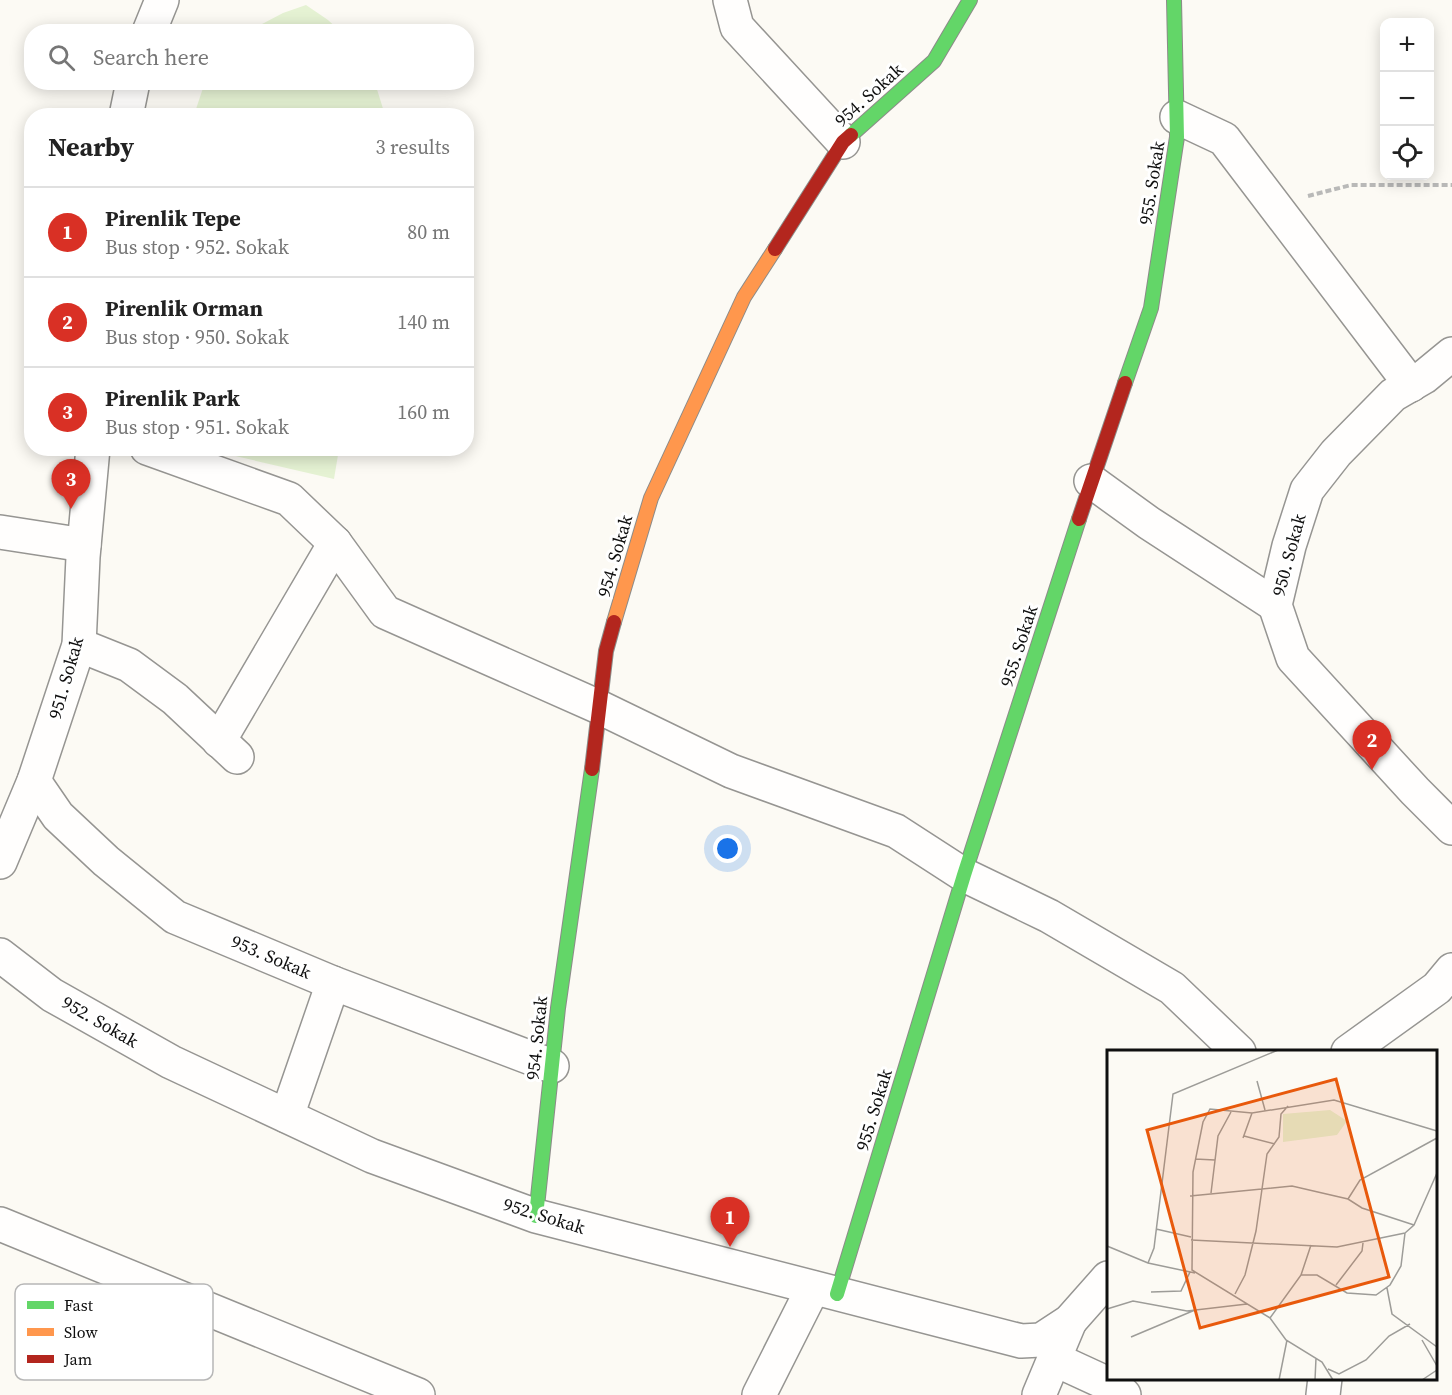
<!DOCTYPE html>
<html lang="en">
<head>
<meta charset="utf-8">
<style>
  body { margin:0; font-family:"Source Serif 4",serif; background:#f6f6f6; color:#222 }
  .controls { position:absolute; right:18px; top:18px; display:grid; overflow:hidden; border-radius:12px; box-shadow:0 3px 15px #0003 }
  .controls button { width:54px; height:54px; display:grid; place-items:center; padding:0; border:0; border-bottom:2px solid #e0e0e0; background:#fff; color:#222; font:30px sans-serif }
  .you { position:absolute; left:728px; top:849px; width:21px; height:21px; margin:-15px; border:4px solid #fff; border-radius:50%; background:#1a73e8; box-shadow:0 0 0 9px #1a73e833 }
  .badge { display:grid; place-items:center; width:39px; height:39px; border-radius:50%; background:#d93025; color:#fff; font-size:20px; font-weight:700 }
  .pin { position:absolute; translate:-50% -50px; filter:drop-shadow(0 2px 3px #0008) }
  .pin::after { content:''; position:absolute; top:32px; width:21px; height:18px; background:inherit; clip-path:polygon(0 0,100% 0,50% 100%) }
  .list { margin:0; padding:0; list-style:none }
  h2 { display:flex; justify-content:space-between; align-items:center; height:78px; margin:0; padding:0 24px; font-size:26px }
  h2 small { font-size:20px; font-weight:400; color:#767676 }
  .list li { display:grid; grid-template-columns:39px 1fr auto; gap:18px; align-items:center; box-sizing:border-box; height:90px; padding:0 24px; border-top:2px solid #e0e0e0 }
  .list b { display:block; font-size:22px; white-space:nowrap }
  .list p { margin:0; font-size:20px; white-space:nowrap; color:#767676 }
  .list em { font-size:20px; font-style:normal; color:#767676 }
  .icon { flex:none; width:33px; height:33px; fill:none; stroke:currentColor; stroke-width:2; stroke-linecap:round; stroke-linejoin:round }
  .map { position:relative; flex:none; width:1452px; height:1395px; overflow:hidden }
  .search { position:absolute; background:#fff; box-shadow:0 3px 15px #0003; left:24px; top:24px; width:450px; height:66px; display:flex; align-items:center; gap:15px; box-sizing:border-box; padding:0 21px; border-radius:24px; color:#767676; font-size:22px }
  .panel { position:absolute; background:#fff; box-shadow:0 3px 15px #0003; left:24px; top:108px; width:450px; height:348px; border-radius:24px }
  .map>svg:first-child { display:block }
  .green { fill:#e5f2d3 }
  .lines { fill:none; stroke-linecap:round; stroke-linejoin:round }
  .street-casing { stroke:#969592; stroke-width:36 }
  .fast-casing { stroke:#8c8b89; stroke-width:16 }
  .slow-casing { stroke:#8c8b89; stroke-width:16 }
  .jam-casing { stroke:#8c8b89; stroke-width:16 }
  .path { stroke:#b9b9b8; stroke-width:4; stroke-dasharray:6 3; stroke-linecap:butt }
  .street { stroke:#fffefd; stroke-width:33 }
  .fast { stroke:#63d668; stroke-width:14 }
  .slow { stroke:#ff974d; stroke-width:14 }
  .jam { stroke:#b3261e; stroke-width:14 }
  .labels { text-anchor:middle; stroke-width:6; stroke-linejoin:round; paint-order:stroke }
  .street-label { font-size:18px; fill:#0f0f0f; stroke:#fff }
  .inset-road { fill:none; stroke:#9d9c98; stroke-width:1.5 }
  .view { fill:#e8590c; fill-opacity:0.15; stroke:#e8590c; stroke-width:3 }
  .inset-edge { fill:none; stroke:#0f0f0f; stroke-width:3 }
  .key { fill:#fff; stroke:#b7b7b7; stroke-width:1.5 }
  .key-label { font-size:16px; fill:#0f0f0f }
</style>
</head>
<body>
<div class="map">
<svg width="1452" height="1395" viewBox="0 0 1452 1395">
  <rect width="100%" height="100%" fill="#fcfaf4"/>
  <g class="green">
    <polygon points="306,5 328,20 340,31 249,31 283,13"/>
    <polygon points="205,82 375,83 385,115 194,115"/>
    <polygon points="205,449 339,449 334,479"/>
  </g>
  <g class="lines">
    <g class="street-casing">
      <g id="street">
        <polyline points="730,0 737,27 843,142"/>
        <polyline points="149,32 162,0"/>
        <polyline points="126,116 133,82"/>
        <polyline points="1177,117 1224,139 1411,385"/>
        <polyline points="1452,354 1424,377 1393,395 1336,453 1307,490 1289,546 1275,605 1293,658 1415,791 1452,828"/>
        <polyline points="147,448 289,499 335,543 385,612 599,707 731,771 896,831 964,875 1049,916 1172,988 1239,1052"/>
        <polyline points="1091,481 1149,523 1275,605"/>
        <polyline points="0,532 84,545"/>
        <polyline points="79,645 129,665 175,699 237,757"/>
        <polyline points="219,741 335,543"/>
        <polyline points="34,781 58,816 106,861 175,917 333,983 552,1066"/>
        <polyline points="0,862 34,781 79,645 83,557 93,448"/>
        <polyline points="0,955 52,995 171,1062 372,1156 536,1216 1021,1341 1041,1340 1070,1321 1108,1278"/>
        <polyline points="1348,1052 1437,988 1452,970"/>
        <polyline points="287,1116 333,983"/>
        <polyline points="0,1224 418,1395"/>
        <polyline points="1054,1359 1117,1388 1124,1395"/>
        <polyline points="759,1395 813,1288"/>
        <polyline points="1039,1395 1070,1321"/>
        <polyline points="1323,1395 1325,1378"/>
      </g>
    </g>
    <g class="fast-casing">
      <g id="fast">
        <polyline points="851,135 934,61 970,0"/>
        <polyline points="1125,383 1151,308 1177,137 1174,0"/>
        <polyline points="536,1216 558,1008 592,769"/>
        <polyline points="837,1294 964,875 1079,519"/>
      </g>
    </g>
    <g class="slow-casing">
      <polyline id="slow" points="614,622 651,498 744,297 775,249"/>
    </g>
    <g class="jam-casing">
      <g id="jam">
        <polyline points="775,249 843,142 851,135"/>
        <polyline points="1079,519 1125,383"/>
        <polyline points="592,769 606,651 614,622"/>
      </g>
    </g>
    <polyline class="path" points="1308,196 1351,185 1452,185"/>
    <use href="#street" class="street"/>
    <use href="#fast" class="fast"/>
    <use href="#slow" class="slow"/>
    <use href="#jam" class="jam"/>
  </g>
  <g class="labels">
    <g class="street-label">
      <text transform="translate(869 95) rotate(-42)" y="6">954. Sokak</text>
      <text transform="translate(1152 183) rotate(-81)" y="6">955. Sokak</text>
      <text transform="translate(1289 555) rotate(-75)" y="6">950. Sokak</text>
      <text transform="translate(615 556) rotate(-74)" y="6">954. Sokak</text>
      <text transform="translate(1019 646) rotate(-72)" y="6">955. Sokak</text>
      <text transform="translate(66 678) rotate(-74)" y="6">951. Sokak</text>
      <text transform="translate(271 957) rotate(23)" y="6">953. Sokak</text>
      <text transform="translate(100 1022) rotate(30)" y="6">952. Sokak</text>
      <text transform="translate(537 1038) rotate(-84)" y="6">954. Sokak</text>
      <text transform="translate(874 1110) rotate(-73)" y="6">955. Sokak</text>
      <text transform="translate(544 1216) rotate(17)" y="6">952. Sokak</text>
    </g>
  </g>
  <g transform="translate(1107 1050)">
    <rect width="330" height="330" fill="#fcfaf4"/>
    <path d="M223,60l17,11 -10,14 -54,7v-28z" fill="#e5f2d3"/>
    <path class="inset-road" d="M150,31l8,29M330,81l-103,-31 -82,13 -42,-4 -7,13 -10,50 -1,98 78,48 31,-43h16l30,18 29,2 14,-10 11,-19 4,-33 9,-8 23,-52M137,86l31,8M136,88l9,-25M88,109l20,1M104,143l7,-57 13,-24M83,146l102,-10 56,13 14,9 52,17M241,149l12,-19 77,-42M49,179l35,8M84,190l146,7 68,-14M0,196l41,17 47,10M41,213l6,-15 19,-154 105,-44M194,225l10,-30M229,235l26,-34 1,-8M280,238l5,26 45,33M44,242l30,-1 9,-19M128,244l10,-19 11,-44 11,-77 12,-17 2,-23 7,-8M0,259l26,-8 54,10 60,-7M163,268l16,22 36,22 11,18M24,287l64,-27M315,290l15,26M221,319l11,5 27,-14 23,-24 21,-12M172,330l8,-40M208,330l1,-22M315,330l15,-10"/>
    <path class="view" d="M229,29l53,198 -189,51 -53,-198z"/>
    <rect width="330" height="330" class="inset-edge"/>
  </g>
  <rect x="15" y="1284" width="198" height="96" rx="9" class="key"/>
  <rect x="27" y="1301" width="27" height="8" fill="#63d668"/>
  <rect x="27" y="1328" width="27" height="8" fill="#ff974d"/>
  <rect x="27" y="1355" width="27" height="8" fill="#b3261e"/>
  <g class="key-label">
    <text x="64" y="1311">Fast</text>
    <text x="64" y="1338">Slow</text>
    <text x="64" y="1365">Jam</text>
  </g>
</svg>
<div class="controls">
<button>+</button>
<button>−</button>
<button><svg class="icon" aria-label="locate" viewBox="0 0 24 24"><circle cx="12" cy="12" r="6"/><path d="M12 2v4M12 18v4M2 12h4M18 12h4"/></svg></button>
</div>
<div class="you"></div>
<div class="pin badge" style="left:730px;top:1247px">1</div>
<div class="pin badge" style="left:1372px;top:770px">2</div>
<div class="pin badge" style="left:71px;top:509px">3</div>
<div class="search"><svg class="icon" aria-label="search" viewBox="0 0 24 24"><circle cx="10" cy="10" r="6"/><path d="M15 15l6 6"/></svg>Search here</div>
<section class="panel">
<h2>Nearby<small>3 results</small></h2>
<ul class="list">
<li><span class="badge">1</span><div><b>Pirenlik Tepe</b><p>Bus stop · 952. Sokak</p></div><em>80 m</em></li>
<li><span class="badge">2</span><div><b>Pirenlik Orman</b><p>Bus stop · 950. Sokak</p></div><em>140 m</em></li>
<li><span class="badge">3</span><div><b>Pirenlik Park</b><p>Bus stop · 951. Sokak</p></div><em>160 m</em></li>
</ul>
</section>
</div>
</body>
</html>
